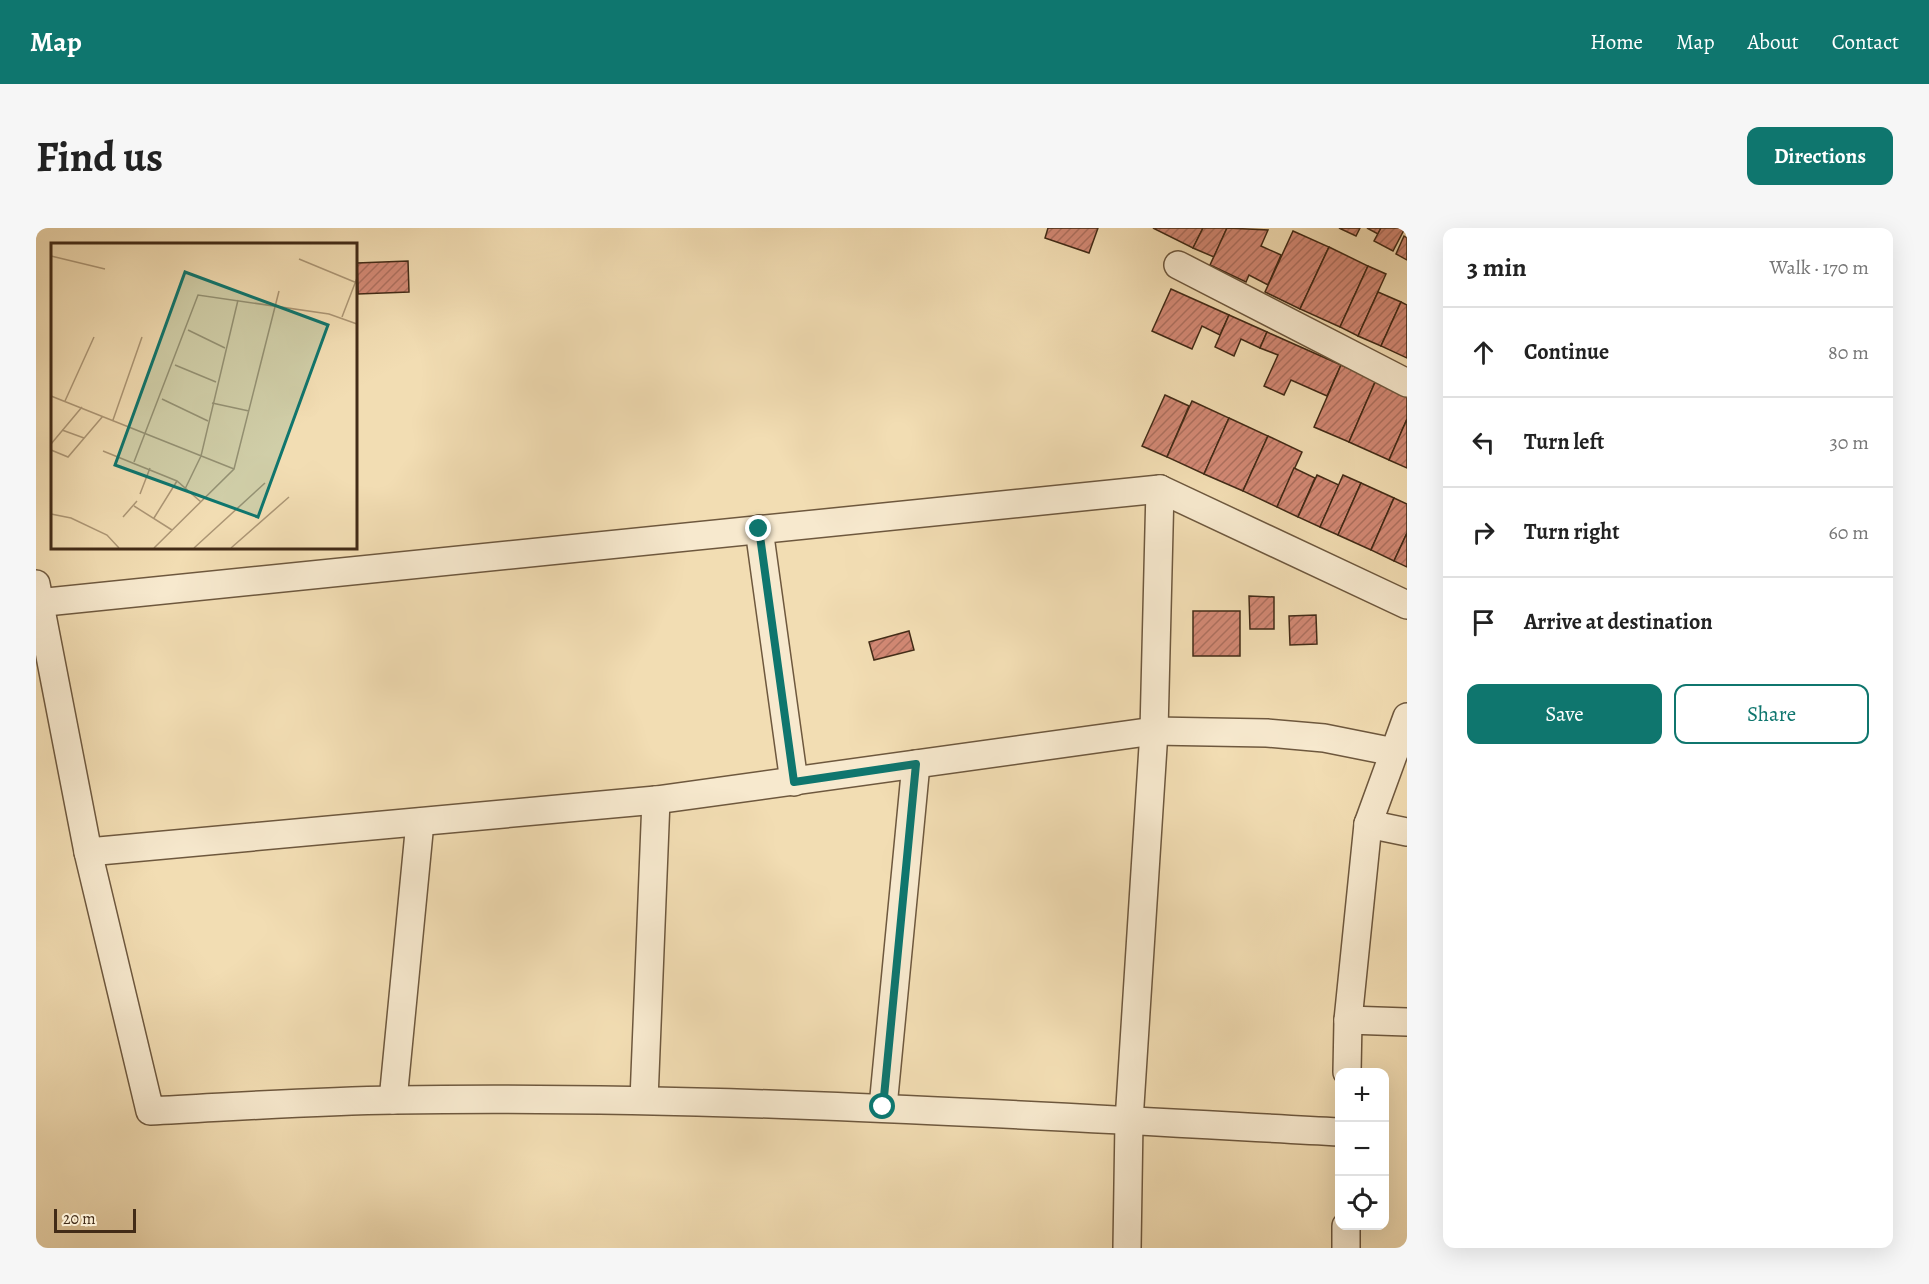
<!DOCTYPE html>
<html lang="en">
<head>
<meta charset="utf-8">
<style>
  body { margin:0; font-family:Alegreya,serif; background:#f6f6f6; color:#222 }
  .controls { position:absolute; right:18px; bottom:18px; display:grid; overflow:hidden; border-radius:12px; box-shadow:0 6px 24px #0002 }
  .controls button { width:54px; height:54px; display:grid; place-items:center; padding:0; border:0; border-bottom:2px solid #e0e0e0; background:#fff; color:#222; font:30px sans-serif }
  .scale { position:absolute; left:18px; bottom:15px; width:82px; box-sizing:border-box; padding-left:6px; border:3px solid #422b17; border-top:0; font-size:16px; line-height:21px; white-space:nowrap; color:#422b17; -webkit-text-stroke:4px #f7e9ce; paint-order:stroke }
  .stop { position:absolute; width:18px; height:18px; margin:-14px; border:4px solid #0f766e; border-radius:50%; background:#fff }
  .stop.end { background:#0f766e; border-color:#fff; box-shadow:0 2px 6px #0008 }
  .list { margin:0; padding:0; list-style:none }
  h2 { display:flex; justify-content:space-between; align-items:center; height:78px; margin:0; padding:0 24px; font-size:26px }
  h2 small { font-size:20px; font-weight:400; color:#767676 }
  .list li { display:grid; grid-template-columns:39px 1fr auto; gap:18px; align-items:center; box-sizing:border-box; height:90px; padding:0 24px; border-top:2px solid #e0e0e0 }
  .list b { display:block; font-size:22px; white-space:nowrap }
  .list em { font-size:20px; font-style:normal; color:#767676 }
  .actions { display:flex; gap:12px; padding:18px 24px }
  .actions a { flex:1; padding:14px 0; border:2px solid #0f766e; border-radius:12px; text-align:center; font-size:21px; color:#0f766e }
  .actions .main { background:#0f766e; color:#fff }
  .icon { flex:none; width:33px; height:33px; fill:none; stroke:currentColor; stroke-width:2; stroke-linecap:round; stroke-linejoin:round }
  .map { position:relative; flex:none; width:1371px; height:1020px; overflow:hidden; border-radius:12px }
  header { display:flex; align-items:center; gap:36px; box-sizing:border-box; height:84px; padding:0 30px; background:#0f766e; color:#fff }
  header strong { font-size:28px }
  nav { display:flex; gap:33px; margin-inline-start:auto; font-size:21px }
  .intro { display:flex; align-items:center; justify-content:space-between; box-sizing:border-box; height:144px; padding:0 36px }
  h1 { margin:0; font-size:42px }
  .button { padding:15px 27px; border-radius:12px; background:#0f766e; color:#fff; font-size:21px; font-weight:700 }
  main { display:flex; gap:36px; padding:0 36px }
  aside { flex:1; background:#fff; border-radius:12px; box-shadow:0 6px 24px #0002 }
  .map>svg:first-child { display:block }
  .building { fill:url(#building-hatch); stroke:#422b17; stroke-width:1.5 }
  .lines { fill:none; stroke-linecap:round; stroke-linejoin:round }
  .minor-casing { stroke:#6e583e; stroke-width:30 }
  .minor { stroke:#f7e9ce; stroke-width:27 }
  .route { stroke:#0f766e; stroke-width:8 }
  .inset-road { fill:none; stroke:#ac9675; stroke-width:1.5 }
  .view { fill:#0f766e; fill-opacity:0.15; stroke:#0f766e; stroke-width:3 }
  .inset-edge { fill:none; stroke:#422b17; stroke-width:3 }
</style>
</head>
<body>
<header>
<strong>Map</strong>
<nav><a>Home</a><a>Map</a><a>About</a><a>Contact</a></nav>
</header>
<div class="intro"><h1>Find us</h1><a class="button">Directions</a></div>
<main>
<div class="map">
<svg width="1371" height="1020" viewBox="0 0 1371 1020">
  <defs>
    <pattern id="building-hatch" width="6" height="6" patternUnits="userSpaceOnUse" patternTransform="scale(1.5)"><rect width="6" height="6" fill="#d38975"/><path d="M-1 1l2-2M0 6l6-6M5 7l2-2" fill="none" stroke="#ad705f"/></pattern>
  </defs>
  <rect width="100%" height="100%" fill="#f2ddb3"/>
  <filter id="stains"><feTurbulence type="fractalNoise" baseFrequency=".00333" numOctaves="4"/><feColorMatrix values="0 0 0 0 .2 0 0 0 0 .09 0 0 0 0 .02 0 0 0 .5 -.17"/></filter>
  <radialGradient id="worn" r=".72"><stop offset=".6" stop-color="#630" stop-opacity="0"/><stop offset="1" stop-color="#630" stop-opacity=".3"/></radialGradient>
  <g class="building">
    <polygon points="1012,0 1062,0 1053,25 1009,10"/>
    <polygon points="1117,0 1167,0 1157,20"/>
    <polygon points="1167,0 1191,0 1178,29 1157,20"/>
    <polygon points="1191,0 1232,2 1225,18 1245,27 1232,57 1213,47 1210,54 1174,37"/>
    <polygon points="1303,0 1324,0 1320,8"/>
    <polygon points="1331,0 1345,0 1342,6"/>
    <polygon points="1345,0 1369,0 1357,23 1338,13"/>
    <polygon points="1257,3 1293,19 1264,81 1229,64"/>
    <polygon points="1368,8 1371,10 1371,32 1360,26"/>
    <polygon points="1293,19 1332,38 1304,99 1264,81"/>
    <polygon points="372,33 373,64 322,66 321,35"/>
    <polygon points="1332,38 1350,46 1322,108 1304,99"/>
    <polygon points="1135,61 1193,87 1184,107 1166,98 1156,121 1116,103"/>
    <polygon points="1342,64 1365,74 1345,118 1322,108"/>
    <polygon points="1365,74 1371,77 1371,130 1345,118"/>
    <polygon points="1193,87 1231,104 1224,120 1205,111 1198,128 1179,119"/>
    <polygon points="1231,104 1305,137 1291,168 1255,152 1248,167 1228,158 1242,127 1224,120"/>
    <polygon points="1305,137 1340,152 1313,214 1278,199"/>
    <polygon points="1340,152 1371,166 1371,191 1353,232 1313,214"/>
    <polygon points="1129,167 1153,178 1131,229 1106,218"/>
    <polygon points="1156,173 1193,190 1168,246 1131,229"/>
    <polygon points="1193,190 1232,208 1207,263 1168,246"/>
    <polygon points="1371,191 1371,240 1353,232"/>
    <polygon points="1232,208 1266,224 1241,279 1207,263"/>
    <polygon points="1258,240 1279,250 1262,289 1241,279"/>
    <polygon points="1281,247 1303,257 1284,299 1262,289"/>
    <polygon points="1307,247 1325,255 1302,307 1284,299"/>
    <polygon points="1325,255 1358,270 1335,322 1302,307"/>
    <polygon points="1358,270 1371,276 1371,305 1358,333 1335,322"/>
    <polygon points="1371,305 1371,339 1358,333"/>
    <polygon points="1213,368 1238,369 1238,401 1214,401"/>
    <rect x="1157" y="383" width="47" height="45"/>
    <polygon points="1280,387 1281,416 1254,417 1253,388"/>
    <polygon points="873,403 878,422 838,432 833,414"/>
  </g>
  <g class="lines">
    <g class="minor-casing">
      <g id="minor">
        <polyline points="1142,37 1371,155"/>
        <polyline points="723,301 758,554"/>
        <path d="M0,356l52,268 62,259c81,-4 163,-10 245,-11 315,-5 630,15 945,32"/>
        <polyline points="0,375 1124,261 1371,377"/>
        <polyline points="1332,596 1371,604"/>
        <polyline points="52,624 620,572 1118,503 1231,505 1288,510 1358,524"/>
        <polyline points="1312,792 1371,794"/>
        <polyline points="1311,844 1312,792 1332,596 1371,489"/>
        <polyline points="357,872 384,594"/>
        <polyline points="608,872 620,572"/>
        <polyline points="847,879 880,536"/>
        <polyline points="1091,1020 1093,893 1118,503 1124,261"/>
        <polyline points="1310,1020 1310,998"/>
      </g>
    </g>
    <use href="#minor" class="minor"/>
  </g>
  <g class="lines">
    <polyline class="route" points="723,301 758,554 880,536 847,879"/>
  </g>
  <g transform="translate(15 15)">
    <rect width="306" height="306" fill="#f2ddb3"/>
    <path class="inset-road" d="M0,13l54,13M248,16l58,24M291,74l15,-39M137,87l37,18M124,122l41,17M0,153l183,73M111,156l46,22M14,158l29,-64M161,160l37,8M62,177l29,-83M11,187l22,8M0,201l31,-37M0,207l17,7 35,-41M52,208l74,30 24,21M83,219l64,-167 131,19 28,10M134,246l16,-33 37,-156M89,251l10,-26M83,263l38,24M0,271l20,4 36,17 12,13M72,274l14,-16M103,275l23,-37M103,305l80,-79 45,-178M143,305l71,-65M180,305l58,-51"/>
    <path class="view" d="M134,29l143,53 -70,192 -143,-52z"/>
    <rect width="306" height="306" class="inset-edge"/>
  </g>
  <rect width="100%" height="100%" filter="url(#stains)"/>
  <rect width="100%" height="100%" fill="url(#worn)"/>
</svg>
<div class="controls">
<button>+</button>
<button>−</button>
<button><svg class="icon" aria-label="locate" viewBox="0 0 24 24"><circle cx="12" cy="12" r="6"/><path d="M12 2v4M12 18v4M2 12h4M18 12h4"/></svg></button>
</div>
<div class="scale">20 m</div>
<div class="stop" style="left:847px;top:879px"></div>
<div class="stop end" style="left:723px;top:301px"></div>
</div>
<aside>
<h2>3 min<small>Walk · 170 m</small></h2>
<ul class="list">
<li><svg class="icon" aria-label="ahead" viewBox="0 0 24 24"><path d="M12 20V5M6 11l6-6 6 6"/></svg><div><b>Continue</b></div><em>80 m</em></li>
<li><svg class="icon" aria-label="left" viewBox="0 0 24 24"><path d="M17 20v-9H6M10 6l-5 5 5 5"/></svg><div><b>Turn left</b></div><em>30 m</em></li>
<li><svg class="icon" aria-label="right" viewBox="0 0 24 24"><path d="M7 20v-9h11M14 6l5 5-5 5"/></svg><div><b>Turn right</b></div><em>60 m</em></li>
<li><svg class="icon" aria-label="arrive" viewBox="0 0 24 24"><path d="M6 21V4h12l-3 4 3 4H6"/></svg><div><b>Arrive at destination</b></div></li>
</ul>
<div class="actions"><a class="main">Save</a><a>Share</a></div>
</aside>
</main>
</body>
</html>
